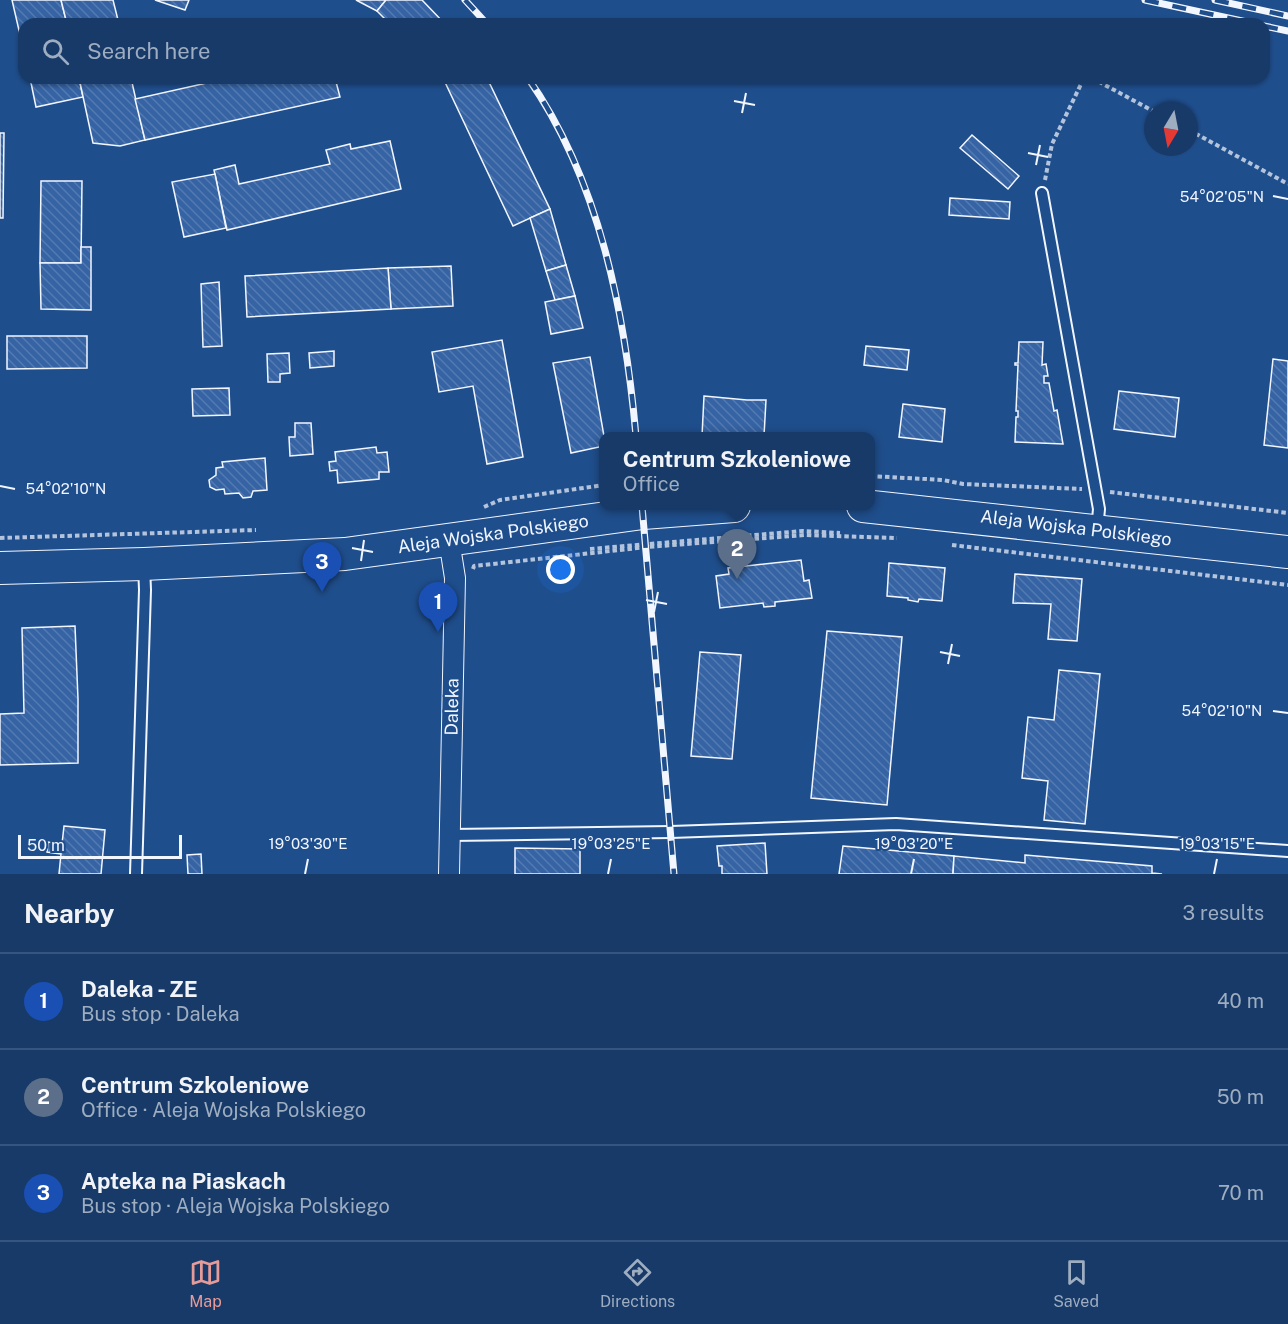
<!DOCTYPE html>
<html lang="en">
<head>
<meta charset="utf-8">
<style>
  body { margin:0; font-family:"Public Sans",sans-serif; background:#244571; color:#f1f3f6 }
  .compass { position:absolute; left:1144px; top:102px; width:54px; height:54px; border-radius:50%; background:#173a69; box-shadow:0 2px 4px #0004; rotate:190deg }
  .scale { position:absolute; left:18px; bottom:15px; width:164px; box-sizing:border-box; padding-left:6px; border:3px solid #f2f6ff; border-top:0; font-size:16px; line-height:21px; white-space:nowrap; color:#f2f6ff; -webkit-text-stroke:4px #1f4e8c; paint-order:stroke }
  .you { position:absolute; left:561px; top:570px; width:21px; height:21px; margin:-15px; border:4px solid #fff; border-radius:50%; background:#1a73e8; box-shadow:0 0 0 9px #1a73e833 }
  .badge { display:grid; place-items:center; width:39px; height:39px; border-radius:50%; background:#e69b98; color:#fff; font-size:20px; font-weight:700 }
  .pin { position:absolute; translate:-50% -50px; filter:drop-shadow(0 2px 3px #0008) }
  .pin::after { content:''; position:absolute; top:32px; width:21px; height:18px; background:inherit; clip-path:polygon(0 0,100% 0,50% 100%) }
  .popup { position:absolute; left:599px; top:432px; width:276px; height:78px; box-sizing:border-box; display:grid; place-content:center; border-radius:12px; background:#173a69; filter:drop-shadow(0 2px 4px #0005); font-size:20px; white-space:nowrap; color:#9eadc0 }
  .popup b { font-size:22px; color:#f1f3f6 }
  .popup::after { content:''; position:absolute; left:50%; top:100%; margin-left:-12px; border:12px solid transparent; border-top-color:#173a69 }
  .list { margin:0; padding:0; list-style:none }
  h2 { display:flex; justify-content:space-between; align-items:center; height:78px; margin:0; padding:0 24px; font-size:26px }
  h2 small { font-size:20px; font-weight:400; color:#9eadc0 }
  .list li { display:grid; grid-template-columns:39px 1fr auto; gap:18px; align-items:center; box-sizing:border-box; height:96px; padding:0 24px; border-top:2px solid #36547d }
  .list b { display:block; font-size:22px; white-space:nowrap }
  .list p { margin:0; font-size:20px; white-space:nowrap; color:#9eadc0 }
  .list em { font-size:20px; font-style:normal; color:#9eadc0 }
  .icon { flex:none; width:33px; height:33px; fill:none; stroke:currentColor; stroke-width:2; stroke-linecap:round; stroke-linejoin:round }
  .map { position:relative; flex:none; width:1288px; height:874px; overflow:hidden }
  .search { position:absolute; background:#173a69; box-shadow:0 2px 4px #0004; left:18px; right:18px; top:18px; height:66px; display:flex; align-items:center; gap:15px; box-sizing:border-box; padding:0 21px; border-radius:18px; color:#9eadc0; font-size:22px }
  .sheet { height:366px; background:#173a69 }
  nav { display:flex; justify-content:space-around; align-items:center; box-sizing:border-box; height:84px; border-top:2px solid #36547d; background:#173a69; font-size:16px; color:#9eadc0 }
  nav a { display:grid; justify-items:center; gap:3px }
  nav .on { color:#e69b98 }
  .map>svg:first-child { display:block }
  .building { fill:url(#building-back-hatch); stroke:#f2f6ff; stroke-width:1.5 }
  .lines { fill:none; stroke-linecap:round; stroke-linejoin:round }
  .lane-casing { stroke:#f2f6ff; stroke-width:14 }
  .street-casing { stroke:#f2f6ff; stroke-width:22 }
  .primary-casing { stroke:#f2f6ff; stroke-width:34 }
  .path { stroke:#b3c4dc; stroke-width:4; stroke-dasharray:4.5 3; stroke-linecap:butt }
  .lane { stroke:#1f4e8c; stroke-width:10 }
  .street { stroke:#1f4e8c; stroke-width:20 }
  .primary { stroke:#1f4e8c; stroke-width:32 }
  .rail-casing { stroke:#f2f6ff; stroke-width:7 }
  .rail { stroke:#1f4e8c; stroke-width:4.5; stroke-dasharray:14; stroke-linecap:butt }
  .ticks { fill:none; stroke:#f2f6ff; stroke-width:2 }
  .labels { text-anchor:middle; stroke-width:4.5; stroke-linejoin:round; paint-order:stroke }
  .street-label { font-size:18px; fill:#f2f6ff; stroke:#1f4e8c }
  .ticks-label { font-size:15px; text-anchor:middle; fill:#f2f6ff; stroke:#1f4e8c; stroke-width:4.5; stroke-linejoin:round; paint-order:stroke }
</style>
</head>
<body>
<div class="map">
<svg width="1288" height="874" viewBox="0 0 1288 874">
  <defs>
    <pattern id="building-back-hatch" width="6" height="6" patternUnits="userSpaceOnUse" patternTransform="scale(1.5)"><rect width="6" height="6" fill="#3563a3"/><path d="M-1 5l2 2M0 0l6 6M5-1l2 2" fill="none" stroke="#537ab1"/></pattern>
  </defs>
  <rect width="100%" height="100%" fill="#1f4e8c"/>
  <g class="building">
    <polygon points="12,0 61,0 67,24 24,24 24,52"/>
    <polygon points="61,0 113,0 119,24 67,24"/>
    <polygon points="155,0 189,0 185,10"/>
    <polygon points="356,0 386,0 377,11"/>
    <polygon points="386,0 422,0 445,24 390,24 377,11"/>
    <polygon points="30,78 79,78 83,97 36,107"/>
    <polygon points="79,78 131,78 145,140 120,146 93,143"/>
    <polygon points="229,78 335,78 340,97 145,140 135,99"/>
    <polygon points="443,78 487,78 550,209 513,226"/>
    <polygon points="0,133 4,133 3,218 0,218"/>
    <polygon points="972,135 1019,176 1008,189 960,148"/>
    <polygon points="390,141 401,189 227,230 214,170 235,165 239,184 330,164 326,150 350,144 351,149"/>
    <polygon points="215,174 226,228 184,237 172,182"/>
    <polygon points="41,181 82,181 81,263 40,263"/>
    <polygon points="950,198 1010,202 1009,219 949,215"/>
    <polygon points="550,209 566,265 546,271 530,218"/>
    <polygon points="81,247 91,247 91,310 41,309 40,263 81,263"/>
    <polygon points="566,265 575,296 555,300 546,271"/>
    <polygon points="451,266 453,306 391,309 388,268"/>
    <polygon points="388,268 391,309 247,317 245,276"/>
    <polygon points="219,282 222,346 203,347 201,284"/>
    <polygon points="575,296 583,328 551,334 545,302"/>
    <polygon points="7,336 87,336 87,368 7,369"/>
    <polygon points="502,340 523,457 487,464 473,386 439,392 432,352"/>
    <polygon points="1019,342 1043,342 1042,365 1046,364 1048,376 1044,376 1044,383 1049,383 1054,411 1057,410 1063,444 1015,442 1016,417 1018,417 1018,411 1016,411 1018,365 1015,365 1015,363 1018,363"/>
    <polygon points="866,346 909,350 907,370 864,365"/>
    <polygon points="334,351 334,366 310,368 309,353"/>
    <polygon points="289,353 290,373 280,374 280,382 268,382 267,354"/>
    <polygon points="590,357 604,436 604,446 571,453 553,363"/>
    <polygon points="1273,359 1288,361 1288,448 1264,445"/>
    <polygon points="229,388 230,415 193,416 192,389"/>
    <polygon points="1119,391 1179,398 1175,437 1114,429"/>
    <polygon points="704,396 747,400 766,400 764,436 702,436"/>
    <polygon points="903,404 945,409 942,442 899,437"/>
    <polygon points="295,423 311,423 313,454 290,456 289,437 295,437"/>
    <polygon points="376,447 377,453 387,452 389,472 379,472 379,479 338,483 337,470 330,471 329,462 336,461 335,452"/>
    <polygon points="265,458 267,490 253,491 251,497 243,498 239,493 225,494 224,489 216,490 210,487 209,480 216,475 216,468 223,467 222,462"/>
    <polygon points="801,560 804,581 809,580 812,598 775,602 775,606 764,607 763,603 720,608 716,576 729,574 728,568"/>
    <polygon points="889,563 945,568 942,601 919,599 918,602 908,600 908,598 887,596"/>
    <polygon points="1015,574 1082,579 1077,641 1048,639 1051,604 1013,603"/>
    <polygon points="75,626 78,699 78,763 0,765 0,714 24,713 22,628"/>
    <polygon points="827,631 902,637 887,805 811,798"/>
    <polygon points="700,652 741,655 732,759 691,756"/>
    <polygon points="1059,670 1100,674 1085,824 1044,820 1048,781 1022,778 1028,717 1054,720"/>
    <polygon points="64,826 105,830 101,874 59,874 61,854 47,852 48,842 62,844"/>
    <polygon points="765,843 767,874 722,874 722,866 719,866 717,846"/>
    <polygon points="843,846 954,856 953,874 839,874"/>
    <polygon points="515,848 580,849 580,874 515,874"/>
    <polygon points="201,854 202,874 188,874 187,855"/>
    <polygon points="1025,855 1152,866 1152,873 1162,874 953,874 954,856 1025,863"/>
  </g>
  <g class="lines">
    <g class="lane-casing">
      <g id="lane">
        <polyline points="1042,193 1099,509 1097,530"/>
        <polyline points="450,835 671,832 896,824 1288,851"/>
        <polyline points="136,874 145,590 144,565"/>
      </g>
    </g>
    <g class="street-casing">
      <polyline id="street" points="449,874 455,578 449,540"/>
    </g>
    <g class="primary-casing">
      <g id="primary">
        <polyline points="863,506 1288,552"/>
        <polyline points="0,568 144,564 345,554 643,513 734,506"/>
      </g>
    </g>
    <g class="path">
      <polyline points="1092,78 1153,111"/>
      <polyline points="1189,130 1288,184"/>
      <polyline points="1045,180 1052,144 1084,78"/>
      <polyline points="870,476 943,480 963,484 1082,489"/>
      <polyline points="1110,492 1288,513"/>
      <polyline points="484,507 500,500 604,485"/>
      <polyline points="0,538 256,530"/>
      <polyline points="952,545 1288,585"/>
      <polyline points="590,549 803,531 840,533"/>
      <polyline points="473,569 474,566 647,547 805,535 897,538"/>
    </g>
    <use href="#lane" class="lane"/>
    <use href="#street" class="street"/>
    <use href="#primary" class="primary"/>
    <g class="rail-casing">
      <g id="rail">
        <polyline points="465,0 487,24"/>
        <polyline points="1145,0 1256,24"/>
        <polyline points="1215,0 1288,16"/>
        <polyline points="1264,26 1288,31"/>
        <path d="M528,78c72,103 97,236 108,358"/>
        <polyline points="642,506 674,874"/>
      </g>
    </g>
    <use href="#rail" class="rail"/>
  </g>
  <path class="ticks" d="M734,101l21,4M742,113l4,-20M1028,153l20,4M1036,165l4,-20M1273,196l15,3M0,486l15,3M352,548l21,4M361,561l3,-21M646,600l21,4M654,612l4,-20M940,652l20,4M948,664l4,-20M1273,711l15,2M305,874l3,-15M608,874l3,-15M911,874l3,-15M1214,874l3,-15"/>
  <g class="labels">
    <g class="street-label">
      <text transform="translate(1076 528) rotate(7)" y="6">Aleja Wojska Polskiego</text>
      <text transform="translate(493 534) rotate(-8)" y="6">Aleja Wojska Polskiego</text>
      <text transform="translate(452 707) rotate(-89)" y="6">Daleka</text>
    </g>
  </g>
  <g class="ticks-label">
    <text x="1222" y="202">54°02'05"N</text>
    <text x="66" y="494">54°02'10"N</text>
    <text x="1222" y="716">54°02'10"N</text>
    <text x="308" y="849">19°03'30"E</text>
    <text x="611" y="849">19°03'25"E</text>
    <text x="914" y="849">19°03'20"E</text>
    <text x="1217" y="849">19°03'15"E</text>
  </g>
</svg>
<svg class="compass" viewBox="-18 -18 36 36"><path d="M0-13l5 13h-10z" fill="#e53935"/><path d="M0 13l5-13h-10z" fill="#9eadc0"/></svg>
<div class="scale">50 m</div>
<div class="you"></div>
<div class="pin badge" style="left:438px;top:632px;background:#1a4fb4">1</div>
<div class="pin badge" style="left:737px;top:579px;background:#5c6f8a">2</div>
<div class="popup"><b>Centrum Szkoleniowe</b>Office</div>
<div class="pin badge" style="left:322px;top:592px;background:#1a4fb4">3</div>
<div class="search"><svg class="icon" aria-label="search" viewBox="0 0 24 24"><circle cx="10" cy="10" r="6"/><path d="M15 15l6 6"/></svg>Search here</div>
</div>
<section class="sheet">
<h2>Nearby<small>3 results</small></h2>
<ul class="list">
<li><span class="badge" style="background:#1a4fb4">1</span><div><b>Daleka - ZE</b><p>Bus stop · Daleka</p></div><em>40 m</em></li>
<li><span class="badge" style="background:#5c6f8a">2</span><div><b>Centrum Szkoleniowe</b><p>Office · Aleja Wojska Polskiego</p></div><em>50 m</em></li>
<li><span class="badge" style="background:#1a4fb4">3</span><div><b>Apteka na Piaskach</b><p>Bus stop · Aleja Wojska Polskiego</p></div><em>70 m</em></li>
</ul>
</section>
<nav>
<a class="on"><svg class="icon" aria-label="map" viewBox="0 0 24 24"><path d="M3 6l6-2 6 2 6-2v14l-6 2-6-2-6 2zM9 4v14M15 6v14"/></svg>Map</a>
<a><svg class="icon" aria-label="directions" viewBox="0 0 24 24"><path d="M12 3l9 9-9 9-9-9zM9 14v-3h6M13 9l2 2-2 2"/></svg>Directions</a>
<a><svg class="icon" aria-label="saved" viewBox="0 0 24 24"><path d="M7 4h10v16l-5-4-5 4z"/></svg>Saved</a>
</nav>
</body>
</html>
